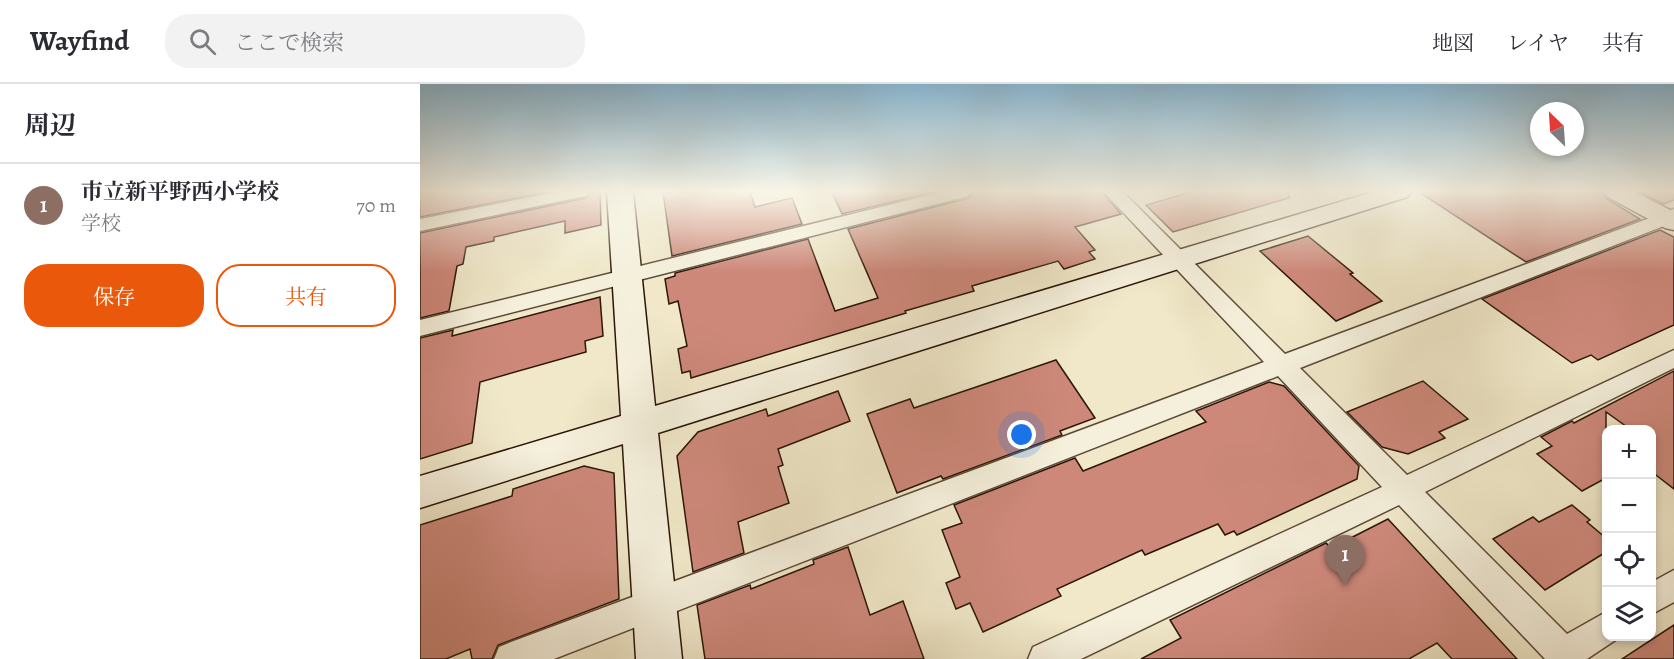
<!DOCTYPE html>
<html lang="ja">
<head>
<meta charset="utf-8">
<style>
  body { margin:0; font-family:Alegreya,"Noto Serif JP",serif; background:#f2f2f3; color:#2b2b33 }
  .controls { position:absolute; right:18px; bottom:18px; display:grid; overflow:hidden; border-radius:12px; box-shadow:0 3px 9px #0003 }
  .controls button { width:54px; height:54px; display:grid; place-items:center; padding:0; border:0; border-bottom:2px solid #e1e1e2; background:#fff; color:#2b2b33; font:30px sans-serif }
  .compass { position:absolute; left:1110px; top:18px; width:54px; height:54px; border-radius:50%; background:#fff; box-shadow:0 3px 9px #0003; rotate:335deg }
  .you { position:absolute; left:602px; top:351px; width:21px; height:21px; margin:-15px; border:4px solid #fff; border-radius:50%; background:#1a73e8; box-shadow:0 0 0 9px #1a73e833 }
  .badge { display:grid; place-items:center; width:39px; height:39px; border-radius:50%; background:#ea580c; color:#fff; font-size:20px; font-weight:700 }
  .pin { position:absolute; translate:-50% -50px; filter:drop-shadow(0 2px 3px #0008) }
  .pin::after { content:''; position:absolute; top:32px; width:21px; height:18px; background:inherit; clip-path:polygon(0 0,100% 0,50% 100%) }
  .list { margin:0; padding:0; list-style:none }
  h2 { display:flex; justify-content:space-between; align-items:center; height:78px; margin:0; padding:0 24px; font-size:26px }
  h2 small { font-size:20px; font-weight:400; color:#7c7c81 }
  .list li { display:grid; grid-template-columns:39px 1fr auto; gap:18px; align-items:center; box-sizing:border-box; height:84px; padding:0 24px; border-top:2px solid #e1e1e2 }
  .list b { display:block; font-size:22px; white-space:nowrap }
  .list p { margin:0; font-size:20px; white-space:nowrap; color:#7c7c81 }
  .list em { font-size:20px; font-style:normal; color:#7c7c81 }
  .actions { display:flex; gap:12px; padding:18px 24px }
  .actions a { flex:1; padding:14px 0; border:2px solid #ea580c; border-radius:24px; text-align:center; font-size:21px; color:#ea580c }
  .actions .main { background:#ea580c; color:#fff }
  .icon { flex:none; width:33px; height:33px; fill:none; stroke:currentColor; stroke-width:2; stroke-linecap:round; stroke-linejoin:round }
  .map { position:relative; flex:none; width:1254px; height:575px; overflow:hidden }
  header { display:flex; align-items:center; gap:36px; box-sizing:border-box; height:84px; padding:0 30px; background:#fff; border-bottom:2px solid #e1e1e2 }
  header strong { font-size:28px }
  nav { display:flex; gap:33px; margin-inline-start:auto; font-size:21px }
  .search { width:420px; height:54px; background:#f2f2f3; display:flex; align-items:center; gap:15px; box-sizing:border-box; padding:0 21px; border-radius:24px; color:#7c7c81; font-size:22px }
  main { display:flex }
  aside { flex:1; background:#fff }
  .map>svg:first-child { display:block }
  .building { fill:#cd887a; stroke:#2c1607; stroke-width:1.5 }
  .lines { fill:none; stroke-linecap:round; stroke-linejoin:round }
  .street-casing { stroke:#5d4a38; stroke-width:3 }
  .secondary-casing { stroke:#2c1607; stroke-width:3 }
  .street { fill:#f5f0dc; fill-rule:evenodd }
  .secondary { fill:#f5f0dc; fill-rule:evenodd }
</style>
</head>
<body>
<header>
<strong>Wayfind</strong>
<div class="search"><svg class="icon" aria-label="search" viewBox="0 0 24 24"><circle cx="10" cy="10" r="6"/><path d="M15 15l6 6"/></svg>ここで検索</div>
<nav><a>地図</a><a>レイヤ</a><a>共有</a></nav>
</header>
<main>
<aside>
<h2>周辺<small></small></h2>
<ul class="list">
<li><span class="badge" style="background:#8d6e63">1</span><div><b>市立新平野西小学校</b><p>学校</p></div><em>70 m</em></li>
</ul>
<div class="actions"><a class="main">保存</a><a>共有</a></div>
</aside>
<div class="map">
<svg width="1254" height="575" viewBox="0 0 1254 575">
  <rect width="100%" height="100%" fill="#f0e8c9"/>
  <filter id="stains"><feTurbulence type="fractalNoise" baseFrequency=".00333" numOctaves="4"/><feColorMatrix values="0 0 0 0 .2 0 0 0 0 .09 0 0 0 0 .02 0 0 0 .5 -.17"/></filter>
  <radialGradient id="worn" r=".72"><stop offset=".6" stop-color="#630" stop-opacity="0"/><stop offset="1" stop-color="#630" stop-opacity=".3"/></radialGradient>
  <g class="building">
    <polygon points="0,108 127,108 0,133"/>
    <polygon points="171,108 180,108 181,141 145,149 145,137 74,153 74,157 46,163 43,180 37,182 29,227 0,234 0,149 166,114"/>
    <polygon points="243,108 330,108 335,123 372,114 382,140 252,172"/>
    <polygon points="412,108 514,108 422,130"/>
    <polygon points="553,108 682,108 701,130 655,143 675,166 669,168 675,175 644,185 638,177 552,202 554,207 485,227 486,229 271,294 270,287 262,289 258,265 267,262 258,217 249,220 245,195 255,192 255,189 388,155 415,227 458,214 428,145 549,114"/>
    <polygon points="771,108 868,108 869,114 753,148 726,121"/>
    <polygon points="999,108 1182,108 1187,115 1220,135 1106,178"/>
    <polygon points="1219,108 1254,108 1254,116 1244,120"/>
    <polygon points="1240,146 1254,153 1254,241 1178,276 1171,271 1152,279 1062,215"/>
    <polygon points="888,152 933,189 930,190 962,217 916,237 840,167"/>
    <polygon points="180,213 183,252 165,257 166,268 60,298 52,359 0,375 0,254 33,246 32,252"/>
    <polygon points="636,276 675,334 640,347 642,351 523,395 521,392 477,409 447,330 490,315 494,324"/>
    <polygon points="1254,287 1254,405 1232,388 1232,345 1210,345 1186,328 1186,394 1162,407 1117,370 1132,362 1121,353 1152,337 1154,339"/>
    <polygon points="1003,297 1048,335 1019,348 1025,354 988,370 962,363 927,328"/>
    <polygon points="849,298 864,302 939,382 937,395 817,451 814,447 805,451 798,440 725,471 722,466 637,505 641,512 563,548 550,519 536,525 526,499 540,493 522,446 542,439 534,421 655,374 663,387 786,338 776,327"/>
    <polygon points="418,307 430,337 358,365 363,381 358,383 369,419 318,438 324,469 273,488 257,372 278,348 346,325 348,332"/>
    <polygon points="164,382 194,389 199,515 78,561 72,575 52,575 50,565 26,575 0,575 0,441 92,412 93,405"/>
    <polygon points="1152,421 1170,436 1167,438 1186,454 1186,468 1125,506 1073,455 1113,433 1119,438"/>
    <polygon points="968,435 1097,575 1032,575 1017,559 989,575 721,575 761,554 750,536 906,459 911,464"/>
    <polygon points="428,463 450,531 483,517 504,575 285,575 277,521 330,501 331,505 394,480 393,476"/>
    <polygon points="1254,541 1254,575 1202,575"/>
  </g>
  <g class="lines">
    <g class="street-casing">
      <g id="street">
        <polygon points="136,108 169,108 166,112 160,113 0,147 0,135"/>
        <polygon points="522,108 551,108 548,112 0,252 0,236"/>
        <polygon points="684,108 703,108 865,270 1254,125 1254,138 880,284 987,391 1254,266 1254,284 1005,408 1147,550 1186,528 1186,552 1199,552 1197,555 1167,575 1125,575 979,421 661,575 608,575 613,563 962,403 858,292 134,575 74,575 79,563 91,558 844,278"/>
        <polygon points="1254,486 1254,518 1232,530 1232,498"/>
      </g>
    </g>
    <g class="secondary-casing">
      <g id="secondary">
        <polygon points="187,108 213,108 235,322 953,108 991,108 987,113 238,349 262,575 216,575 203,360 0,424 0,392 201,332"/>
        <polygon points="1184,108 1215,108 1254,128 1254,146 1245,144 1188,113"/>
      </g>
    </g>
    <use href="#street" class="street"/>
    <use href="#secondary" class="secondary"/>
  </g>
  <linearGradient id="sky" x2="0" y2="1"><stop stop-color="#89b9d5"/><stop offset="0.57" stop-color="#f8f5e7"/><stop offset="1" stop-color="#f8f5e7" stop-opacity="0"/></linearGradient>
  <rect width="1254" height="188" fill="url(#sky)"/>
  <rect width="100%" height="100%" filter="url(#stains)"/>
  <rect width="100%" height="100%" fill="url(#worn)"/>
</svg>
<div class="controls">
<button>+</button>
<button>−</button>
<button><svg class="icon" aria-label="locate" viewBox="0 0 24 24"><circle cx="12" cy="12" r="6"/><path d="M12 2v4M12 18v4M2 12h4M18 12h4"/></svg></button>
<button><svg class="icon" aria-label="layers" viewBox="0 0 24 24"><path d="M12 4l9 5-9 5-9-5zM3 14l9 5 9-5"/></svg></button>
</div>
<svg class="compass" viewBox="-18 -18 36 36"><path d="M0-13l5 13h-10z" fill="#e53935"/><path d="M0 13l5-13h-10z" fill="#7c7c81"/></svg>
<div class="you"></div>
<div class="pin badge" style="left:925px;top:501px;background:#8d6e63">1</div>
</div>
</main>
</body>
</html>
